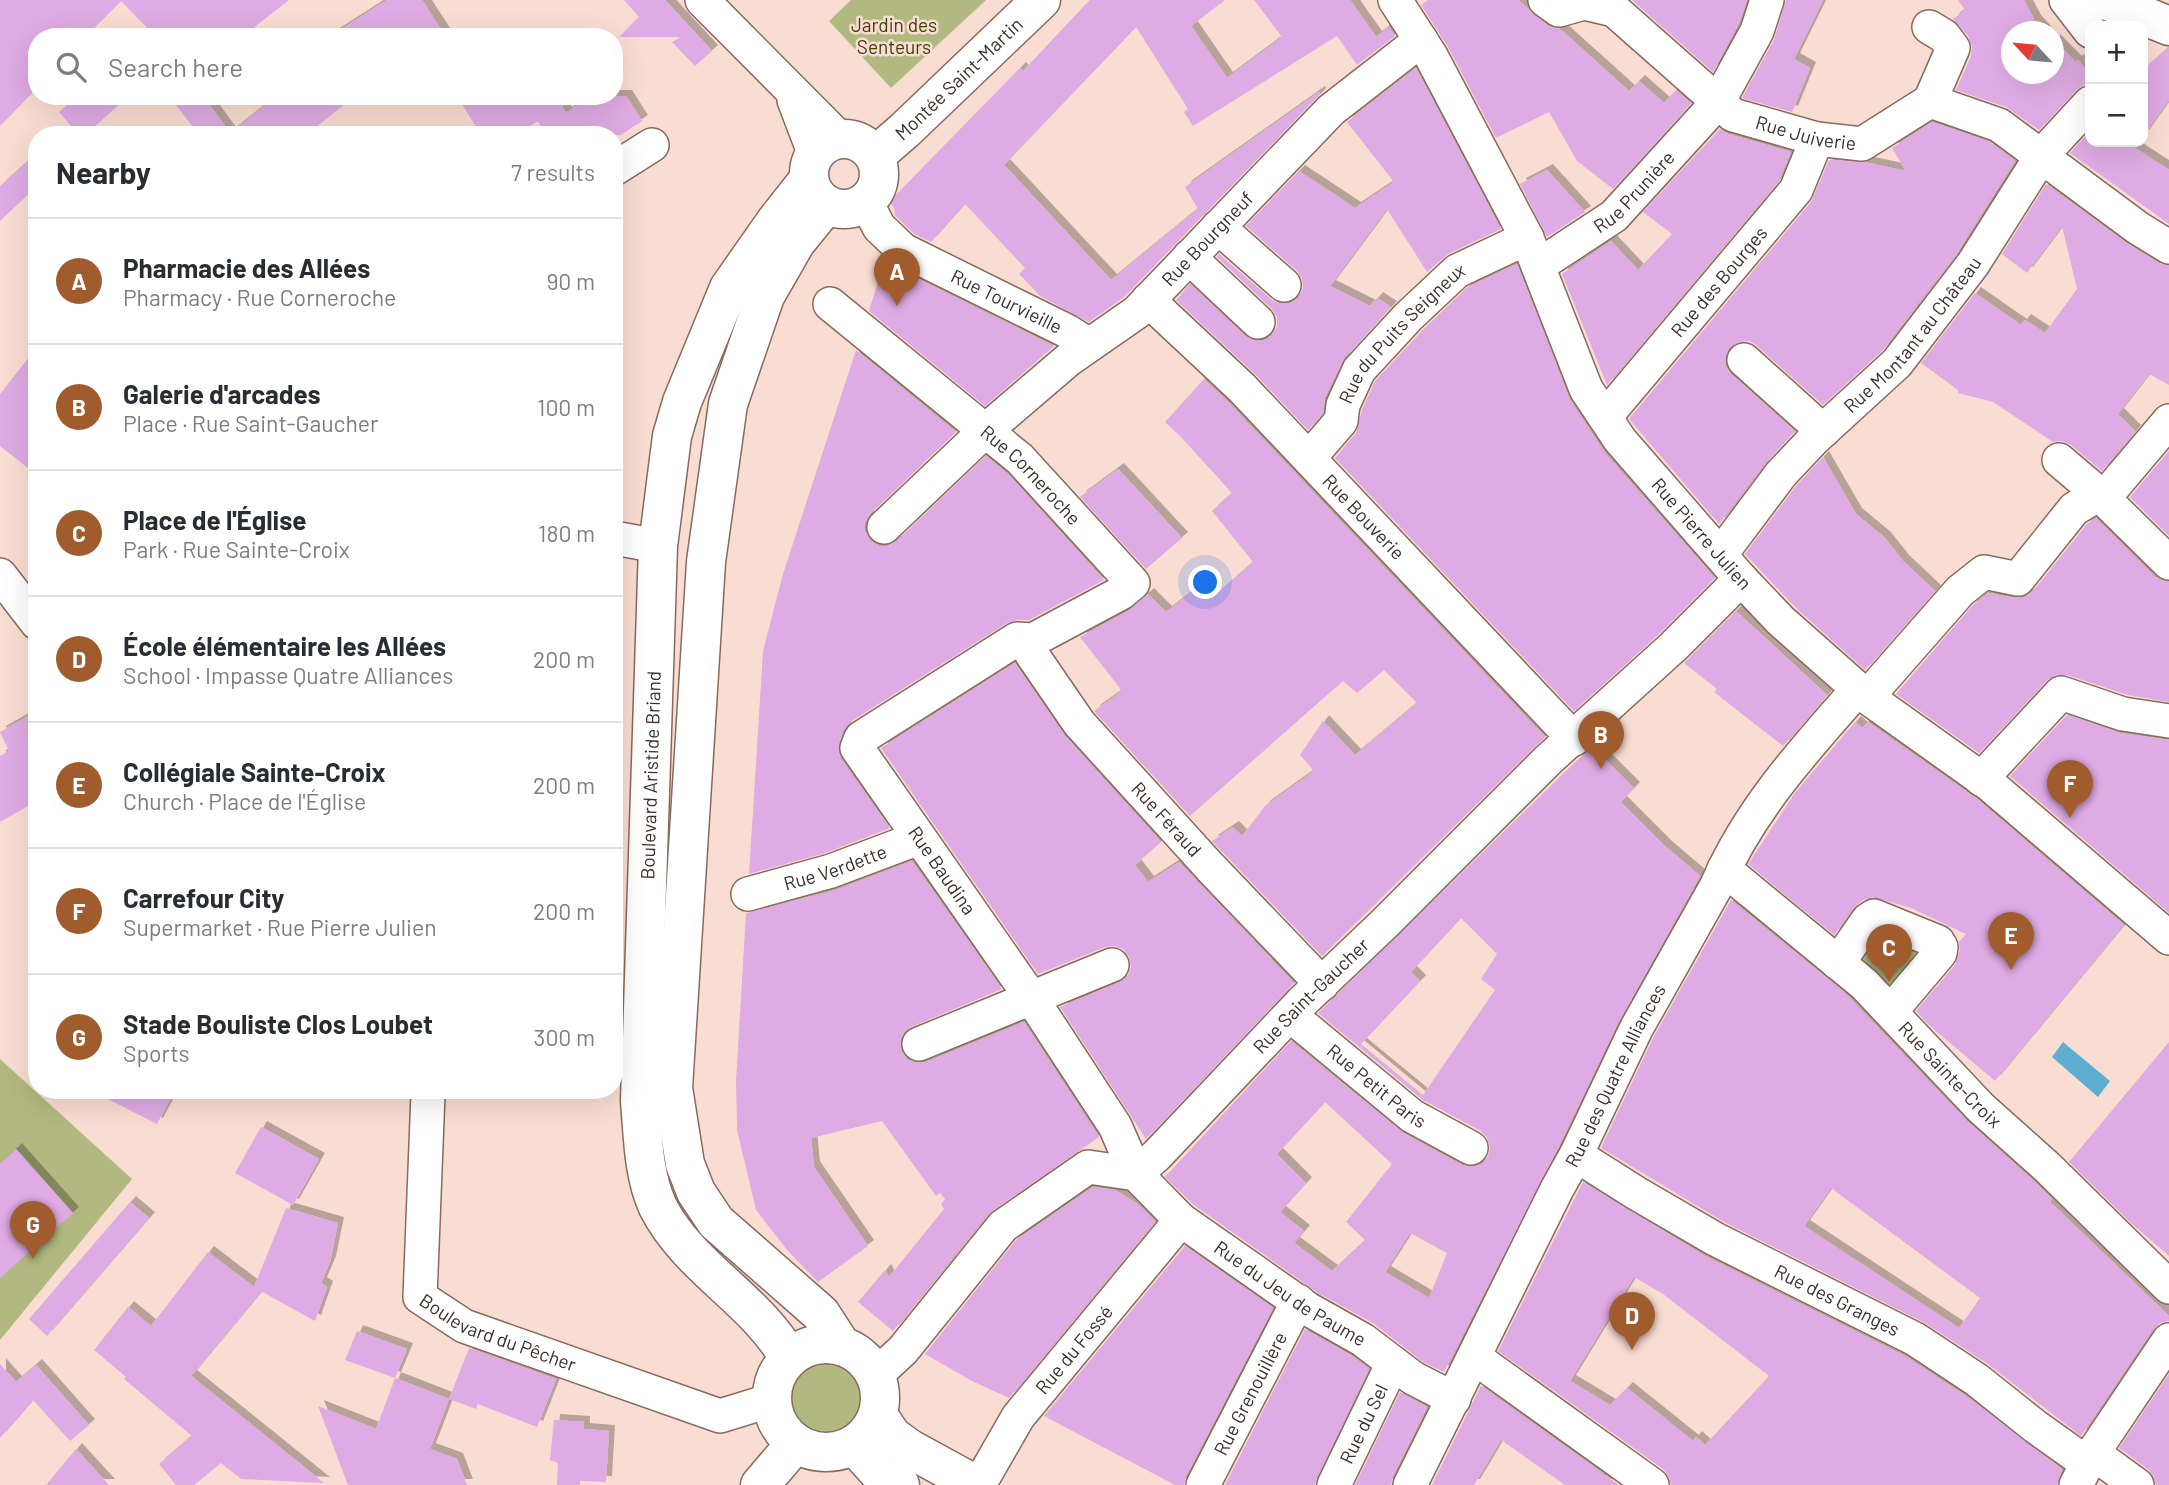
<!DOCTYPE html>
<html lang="en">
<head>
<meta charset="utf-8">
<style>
  body { margin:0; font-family:Barlow,sans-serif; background:#f7f7f7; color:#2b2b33 }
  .controls { position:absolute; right:21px; top:21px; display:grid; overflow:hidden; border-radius:14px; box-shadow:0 7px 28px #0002 }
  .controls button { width:63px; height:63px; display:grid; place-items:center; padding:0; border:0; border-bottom:2px solid #e1e1e2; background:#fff; color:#2b2b33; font:35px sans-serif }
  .compass { position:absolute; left:2001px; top:21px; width:63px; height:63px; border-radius:50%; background:#fff; box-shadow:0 7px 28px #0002; rotate:296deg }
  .you { position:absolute; left:1206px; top:583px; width:24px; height:24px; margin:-18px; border:5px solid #fff; border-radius:50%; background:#1a73e8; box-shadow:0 0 0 10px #1a73e833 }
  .badge { display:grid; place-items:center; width:46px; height:46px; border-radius:50%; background:#a05c2d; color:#fff; font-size:23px; font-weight:700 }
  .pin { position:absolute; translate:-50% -58px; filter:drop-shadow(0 2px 4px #0008) }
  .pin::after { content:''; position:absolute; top:37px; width:24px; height:21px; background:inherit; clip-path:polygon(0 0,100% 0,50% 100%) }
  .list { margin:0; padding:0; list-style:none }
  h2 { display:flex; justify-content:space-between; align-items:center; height:91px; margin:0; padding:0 28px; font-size:30px }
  h2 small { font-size:23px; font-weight:400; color:#7c7c81 }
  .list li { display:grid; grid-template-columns:46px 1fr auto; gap:21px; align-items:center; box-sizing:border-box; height:126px; padding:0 28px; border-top:2px solid #e1e1e2 }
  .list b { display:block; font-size:26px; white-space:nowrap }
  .list p { margin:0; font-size:23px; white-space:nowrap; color:#7c7c81 }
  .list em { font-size:23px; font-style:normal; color:#7c7c81 }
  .icon { flex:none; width:38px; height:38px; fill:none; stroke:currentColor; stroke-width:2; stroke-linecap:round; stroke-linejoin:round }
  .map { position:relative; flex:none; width:2169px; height:1485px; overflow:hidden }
  .search { position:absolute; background:#fff; box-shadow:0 7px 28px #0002; left:28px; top:28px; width:595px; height:77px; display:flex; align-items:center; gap:18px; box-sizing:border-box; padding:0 24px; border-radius:28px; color:#7c7c81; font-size:26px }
  .panel { position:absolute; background:#fff; box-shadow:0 7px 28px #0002; left:28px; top:126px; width:595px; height:973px; border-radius:28px }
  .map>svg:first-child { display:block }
  .green { fill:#b1b980 }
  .water { fill:#5dafd2 }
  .building { fill:#dfabe4; fill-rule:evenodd; filter:url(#shadow) }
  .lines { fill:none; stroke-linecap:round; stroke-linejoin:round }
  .street-casing { stroke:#89695d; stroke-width:36 }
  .secondary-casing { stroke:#89695d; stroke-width:41 }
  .street { stroke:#fff; stroke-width:33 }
  .secondary { stroke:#fff; stroke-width:38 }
  .labels { text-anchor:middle; stroke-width:5; stroke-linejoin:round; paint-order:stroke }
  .park-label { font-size:19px; fill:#3c420a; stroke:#faddd2 }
  .street-label { font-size:19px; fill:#3c2e29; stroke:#faddd2 }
</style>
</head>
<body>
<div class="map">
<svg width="2169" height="1485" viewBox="0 0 2169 1485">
  <defs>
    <filter id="shadow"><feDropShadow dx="6" dy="-6" stdDeviation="0" flood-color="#0004"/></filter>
  </defs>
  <rect width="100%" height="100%" fill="#faddd2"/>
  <g class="green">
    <polygon points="851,0 986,0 891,88 829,21"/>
    <polygon points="1868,913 1930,958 1893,1006 1835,955"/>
    <polygon points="0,1059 132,1179 0,1340"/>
    <circle cx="827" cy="1399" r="39"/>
  </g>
  <polygon class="water" points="2063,1042 2110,1081 2098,1097 2052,1057"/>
  <g class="building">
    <polygon points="0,0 289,0 242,37 156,37 121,1 85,37 37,37 37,88 0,126"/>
    <polygon points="387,0 422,0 446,37 329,37"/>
    <polygon points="624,0 665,0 712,51 695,66 672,42 681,37 619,37 639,17"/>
    <polygon points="1092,0 1225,0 1191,26 1227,78 1282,37 1254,0 1350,0 1376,37 1389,27 1395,36 1357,65 1337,36 1193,126 1184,112 1188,109 1136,27 1004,165 1111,280 1198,209 1185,187 1319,92 1320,94 1124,297 1089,322 1040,296 1019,274 1025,268 965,204 931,242 914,234 895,215 894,207 889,202 1020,68 1023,71 1085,5"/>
    <polygon points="1428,0 1518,0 1548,26 1560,29 1629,91 1639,81 1664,103 1676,90 1691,103 1613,189 1577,161 1549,112 1496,138 1448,47 1421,5"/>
    <polygon points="1632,0 1747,0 1739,23 1713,72"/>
    <polygon points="1786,0 1823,0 1794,59 1810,68 1792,112 1742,98 1774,40"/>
    <polygon points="1958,0 2024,0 2035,21 2045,32 2012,32 2012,74 2054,74 2054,40 2076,62 2078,60 2090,76 2090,84 2084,85 2076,90 2039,130 2006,107 1956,90 1971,56 1972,46 1968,36 1953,19 1965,10"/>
    <polygon points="2169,47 2169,100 2143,136 2143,70"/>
    <polygon points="1416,68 1501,229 1448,254 1427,272 1387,209 1330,286 1370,306 1377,298 1391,307 1345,357 1325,397 1323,413 1308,430 1255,374 1176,300 1190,284 1245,336 1253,340 1263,341 1271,336 1277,326 1277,317 1272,309 1217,257 1219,254 1272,300 1281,304 1290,303 1298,298 1303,288 1302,278 1297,271 1246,226 1299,171 1355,208 1394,182 1347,122"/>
    <polygon points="78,96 129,96 85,135 79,135 59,112"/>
    <polygon points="169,96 203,96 230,133 277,96 355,96 306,135 199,135"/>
    <polygon points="457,96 578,96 562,106 566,113 591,96 626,96 642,121 621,135 533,135 542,129 538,121 516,135 481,135"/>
    <polygon points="1932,122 1990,142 2015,161 1957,253 1883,350 1823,405 1756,345 1749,341 1739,342 1729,348 1725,357 1726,367 1731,374 1795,431 1766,462 1719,524 1629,419 1811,202 1829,160 1864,162 1906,171 1892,148"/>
    <polygon points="1720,129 1728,134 1791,152 1779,180 1607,385 1562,274 1611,241 1638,270 1672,234 1643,212"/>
    <polygon points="2090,131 2090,142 2126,142 2169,170 2169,224 2070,153"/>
    <polygon points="37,153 37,186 0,221 0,186"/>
    <polygon points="1547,170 1585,212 1547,237 1520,184"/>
    <polygon points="2046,184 2128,244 2159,263 2169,266 2169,385 2149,374 2118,414 2135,431 2102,471 2071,445 2062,441 2053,442 1993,402 1958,393 1958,390 1921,363 1975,293 2021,325 2025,320 2045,333 2077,289 2062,226 2027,273 2002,254"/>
    <polygon points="885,259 894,267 1054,346 985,406 869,311"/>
    <polygon points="1517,264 1570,400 1605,453 1715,578 1660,633 1574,711 1335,458 1356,433 1362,410 1375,381 1422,331 1468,287"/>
    <polygon points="37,347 37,475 0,446 0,394"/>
    <polygon points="856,350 956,432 870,514 865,522 865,531 871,541 879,546 888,546 897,541 986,456 1008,474 1104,580 1029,620 1018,620 1007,623 850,722 843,731 838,751 841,759 890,828 825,853 749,874 763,651 783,574"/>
    <polygon points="1204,379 1228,402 1545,737 1322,956 1212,841 1233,827 1242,836 1265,806 1314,771 1300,755 1323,721 1355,755 1417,703 1384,670 1357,693 1343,681 1190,816 1094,711 1122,691 1080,637 1130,610 1148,594 1166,612 1199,587 1210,600 1253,562 1212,511 1232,493 1181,437 1165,422"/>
    <polygon points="2169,451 2169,536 2130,497"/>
    <polygon points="1823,457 1856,514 1885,538 1903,561 1935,591 1865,670 1795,607 1745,554 1796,486"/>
    <polygon points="1118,469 1182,538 1146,569 1080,497"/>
    <polygon points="2096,518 2155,577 2169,582 2169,702 2128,695 2067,675 2056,675 2047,680 1979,753 1896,694 1973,605 1989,593 2014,598 2025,597 2033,591 2087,524"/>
    <polygon points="1736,611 1827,695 1783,746 1714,692 1717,689 1684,663"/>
    <polygon points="1015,663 1065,736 1161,842 1135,865 1148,882 1179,862 1294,983 1146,1139 1060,1007 1120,982 1127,977 1131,968 1129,957 1124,950 1115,946 1105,947 1038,974 881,748"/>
    <polygon points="37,711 37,801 0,822 0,756 9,751 0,732"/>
    <polygon points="2067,715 2120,733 2169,740 2169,913 2010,776"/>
    <polygon points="1855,722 1862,728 1868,722 1977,799 2124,925 1995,1081 1930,1026 1916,1011 1955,965 1960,950 1959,942 1966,934 1911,908 1873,897 1863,900 1853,909 1834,935 1748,864 1795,793"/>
    <path d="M1592,746l42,42 -13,14 45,45 34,29 -81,145 -60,125 -115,226 -21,-10 -50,-39 -55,-30 -124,-88 -29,-28 126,-136 112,92 59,32 10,2 10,-3 6,-7 2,-10 -3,-10 -6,-6 -58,-31 -105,-87zM1461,918l36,36 -16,25 14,11 -72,105 -62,-51 59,-63 -9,-9zM1325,1102l67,62 -46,58 19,18 -33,31 -38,-28 10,-12 -24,-19 26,-29 -29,-29zM1410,1233l37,20 -18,45 -44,-26z"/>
    <polygon points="912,861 1002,989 911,1027 904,1032 900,1041 902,1052 907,1059 916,1063 926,1062 1024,1022 1099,1137 988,1214 893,1331 858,1302 885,1270 889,1277 944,1209 941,1204 945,1199 940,1193 936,1196 882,1121 811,1138 814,1167 868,1246 818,1282 787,1250 756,1210 737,1130 736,1081 746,913 836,890"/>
    <path d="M1731,900l113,92 123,129 67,60 18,18 -2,3 119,114v5l-9,2 -7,6 -72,107 -93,-72 -63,-41 -201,-101 -123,-74 52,-110zM1831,1188l149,110 -21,30 -155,-102z"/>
    <polygon points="2169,1042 2169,1256 2130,1222 2069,1162"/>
    <polygon points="90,1090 175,1090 157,1124"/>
    <polygon points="261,1127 319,1159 293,1205 235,1173"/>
    <polygon points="16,1149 73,1213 0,1278 0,1164"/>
    <path d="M1583,1182l122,74 200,100 61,40 96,73 -5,16h-386l-2,-8 -6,-8 -165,-118zM1634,1277l29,17 106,82 -64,69 -9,-8 -3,4 -66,-53 -17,17 -40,-24z"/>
    <polygon points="1093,1187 1115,1190 1139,1205 1155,1221 1009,1398 972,1381 925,1354 1016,1240"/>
    <polygon points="130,1202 149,1218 47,1336 29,1319"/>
    <polygon points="286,1208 338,1223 330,1262 321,1283 327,1287 315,1321 257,1289 261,1292 191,1376 324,1483 241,1479 221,1463 194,1485 176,1485 159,1464 192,1436 124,1379 126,1377 94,1350 128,1307 151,1326 208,1252 254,1287"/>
    <polygon points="1185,1246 1273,1308 1186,1476 1184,1485 1175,1485 1044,1416"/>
    <polygon points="1305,1329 1352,1356 1369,1369 1317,1477 1315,1485 1225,1485"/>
    <polygon points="357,1331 407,1349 395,1378 345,1360"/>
    <polygon points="469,1348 556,1379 537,1427 478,1404 476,1409 449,1399"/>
    <polygon points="0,1364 16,1382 36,1365 89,1425 70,1441 33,1400 0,1438"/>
    <polygon points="2169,1374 2169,1485 2156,1485 2154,1477 2149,1470 2119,1448"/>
    <polygon points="395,1378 449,1399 430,1449 457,1459 467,1485 348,1485 318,1406 376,1429"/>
    <polygon points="1481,1386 1619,1485 1565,1485 1501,1440 1474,1485 1432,1485"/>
    <polygon points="1400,1392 1427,1407 1393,1476 1391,1485 1355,1485"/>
    <polygon points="554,1420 584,1422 584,1429 609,1431 606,1482 580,1481 580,1485 557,1485 558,1463 550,1460"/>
    <polygon points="76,1449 109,1485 46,1485"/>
  </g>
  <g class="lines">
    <g class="street-casing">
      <g id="street">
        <polyline points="702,0 840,139"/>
        <path id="s1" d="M1395,0l36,56 96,182 59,151 34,51 121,139 39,41 87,77 122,87 180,154"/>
        <path id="s2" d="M1545,0l14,10 25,-7 30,7 119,105 84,24 45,5 68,-43"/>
        <polyline points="2066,0 2090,31"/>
        <polyline points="1929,27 1944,36 1953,48 1930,101"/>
        <polyline points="794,100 815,155"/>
        <polyline points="1930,101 1999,125 2138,228 2169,247"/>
        <polyline points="614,169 652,145"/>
        <path id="s3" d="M866,202l13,25 24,23 164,81 22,14"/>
        <polyline points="1218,227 1284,285"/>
        <polyline points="1189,257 1258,322"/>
        <path id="s4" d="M1538,266l76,-50 104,-114 39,-71 10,-31"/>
        <path id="s5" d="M1148,300l94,88 332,351"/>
        <path id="s6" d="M830,304l190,155 113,124 -12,10 -88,47 -16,-1 -156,99 -4,10 175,251 83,127 21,48 45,46 127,89 55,31 50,38 41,21"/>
        <polyline points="1744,360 1823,431"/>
        <path id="s7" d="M1605,417l191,-227 21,-51"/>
        <path id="s8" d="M1309,458l32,-37 2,-16 16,-35 49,-53 49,-46 70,-33"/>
        <polyline points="2059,460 2099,494 2169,563"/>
        <polyline points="2103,499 2169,421"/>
        <path id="s9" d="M884,527l101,-96 83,-71 69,-48 194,-202 90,-70"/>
        <polyline points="614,538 658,546"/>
        <path id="s10" d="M1721,554l60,-80 34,-36 82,-75 76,-99 69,-109 48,-52"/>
        <polyline points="0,575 37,623"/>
        <path id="s11" d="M1033,640l-2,13 48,70 131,144 112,117"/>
        <polyline points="1867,697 1960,591 1984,572 2018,579 2074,509 2099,494"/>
        <polyline points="1981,779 2061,693 2123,714 2169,721"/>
        <path id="s12" d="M1724,869l140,115 117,124 66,59 122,120"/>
        <path id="s13" d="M748,894l83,-23 88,-33"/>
        <polyline points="1838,963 1868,920 1874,916 1938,942 1941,947 1940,953 1891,1011"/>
        <path id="s14" d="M1290,1015l122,101 59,32"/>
        <polyline points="919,1044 1112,965"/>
        <polyline points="614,1055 641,1055"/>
        <path id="s15" d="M430,1090l-2,4 -8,203 44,29 256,90 52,-16"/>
        <path id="s16" d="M1576,1155l60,38 79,46 200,100 62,41 59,47 52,37"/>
        <polyline points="1474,1357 1652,1485"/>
        <path id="s17" d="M876,1375l27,-25 100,-124 85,-59 48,7 21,-19 144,-152 84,-80 163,-163 125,-113 68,-68"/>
        <polyline points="2093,1453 2137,1485"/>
        <path id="s18" d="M979,1485l39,-68 163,-197"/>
        <path id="s19" d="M1203,1485l95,-184"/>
        <path id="s20" d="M1334,1485l59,-122"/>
        <path id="s21" d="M1410,1485l147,-296 19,-34 60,-126 81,-144c32,-75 88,-136 141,-196"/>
        <polyline points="2076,1485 2093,1453 2169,1340"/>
      </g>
    </g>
    <g class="secondary-casing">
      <g id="secondary">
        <polyline points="2105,0 2169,26"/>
        <circle cx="844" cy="174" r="35"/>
        <path id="s22" d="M875,156l30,-26 136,-130"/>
        <polyline points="826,205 796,242 765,296 728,404 706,562 673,1088 685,1164 696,1192 716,1222 821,1314 841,1345"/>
        <circle cx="826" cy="1398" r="54"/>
        <path id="s23" d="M789,1358c-33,-59 -100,-90 -131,-151 -15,-32 -15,-72 -18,-106l18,-555 14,-110 10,-34 47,-114 47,-67 33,-42"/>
        <polyline points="878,1415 892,1436 910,1449 976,1485"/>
        <polyline points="854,1445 881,1475 900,1485"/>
        <polyline points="760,1485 796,1443"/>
      </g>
    </g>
    <use href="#street" class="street"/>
    <use href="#secondary" class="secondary"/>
  </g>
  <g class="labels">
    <g class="park-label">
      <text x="894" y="32">Jardin des<tspan x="894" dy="22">Senteurs</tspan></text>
    </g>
    <g class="street-label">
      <text dy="7" stroke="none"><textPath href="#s22" startOffset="114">Montée Saint-Martin</textPath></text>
      <text dy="7" stroke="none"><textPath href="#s2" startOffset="308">Rue Juiverie</textPath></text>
      <text dy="7" stroke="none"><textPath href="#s4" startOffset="122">Rue Prunière</textPath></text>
      <text dy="7" stroke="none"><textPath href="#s9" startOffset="434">Rue Bourgneuf</textPath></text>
      <text dy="7" stroke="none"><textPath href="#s7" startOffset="177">Rue des Bourges</textPath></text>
      <text dy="7" stroke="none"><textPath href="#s3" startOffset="177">Rue Tourvieille</textPath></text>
      <text dy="7" stroke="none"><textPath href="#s10" startOffset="292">Rue Montant au Château</textPath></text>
      <text dy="7" stroke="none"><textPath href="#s8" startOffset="159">Rue du Puits Seigneux</textPath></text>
      <text dy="7" stroke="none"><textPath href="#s6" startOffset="264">Rue Corneroche</textPath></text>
      <text dy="7" stroke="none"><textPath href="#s5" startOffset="306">Rue Bouverie</textPath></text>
      <text dy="7" stroke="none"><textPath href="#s1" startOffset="620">Rue Pierre Julien</textPath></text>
      <text dy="7" stroke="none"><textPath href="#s23" startOffset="635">Boulevard Aristide Briand</textPath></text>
      <text dy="7" stroke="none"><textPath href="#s11" startOffset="228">Rue Féraud</textPath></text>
      <text dy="7" stroke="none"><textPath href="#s13" startOffset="91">Rue Verdette</textPath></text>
      <text dy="7" stroke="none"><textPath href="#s6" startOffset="889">Rue Baudina</textPath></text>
      <text dy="7" stroke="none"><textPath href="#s17" startOffset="598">Rue Saint-Gaucher</textPath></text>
      <text dy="7" stroke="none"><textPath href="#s12" startOffset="306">Rue Sainte-Croix</textPath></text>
      <text dy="7" stroke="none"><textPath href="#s21" startOffset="458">Rue des Quatre Alliances</textPath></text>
      <text dy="7" stroke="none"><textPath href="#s14" startOffset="112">Rue Petit Paris</textPath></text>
      <text dy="7" stroke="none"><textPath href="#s6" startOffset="1446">Rue du Jeu de Paume</textPath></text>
      <text dy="7" stroke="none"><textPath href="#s16" startOffset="299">Rue des Granges</textPath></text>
      <text dy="7" stroke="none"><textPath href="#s15" startOffset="294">Boulevard du Pêcher</textPath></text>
      <text dy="7" stroke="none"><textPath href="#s18" startOffset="166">Rue du Fossé</textPath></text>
      <text dy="7" stroke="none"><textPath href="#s19" startOffset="103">Rue Grenouillère</textPath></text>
      <text dy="7" stroke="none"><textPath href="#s20" startOffset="68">Rue du Sel</textPath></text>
    </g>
  </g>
</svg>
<div class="controls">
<button>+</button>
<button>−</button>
</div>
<svg class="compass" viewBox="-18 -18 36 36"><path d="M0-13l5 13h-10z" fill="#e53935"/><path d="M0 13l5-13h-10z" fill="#7c7c81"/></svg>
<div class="you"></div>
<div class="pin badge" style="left:897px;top:306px">A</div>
<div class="pin badge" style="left:1601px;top:769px">B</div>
<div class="pin badge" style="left:1889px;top:982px">C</div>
<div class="pin badge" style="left:1632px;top:1350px">D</div>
<div class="pin badge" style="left:2011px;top:970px">E</div>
<div class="pin badge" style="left:2070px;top:818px">F</div>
<div class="pin badge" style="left:33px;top:1259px">G</div>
<div class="search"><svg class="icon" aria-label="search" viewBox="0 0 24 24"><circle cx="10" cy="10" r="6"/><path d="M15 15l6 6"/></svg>Search here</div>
<section class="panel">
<h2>Nearby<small>7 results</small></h2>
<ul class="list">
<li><span class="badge">A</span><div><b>Pharmacie des Allées</b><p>Pharmacy · Rue Corneroche</p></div><em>90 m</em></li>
<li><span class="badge">B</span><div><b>Galerie d'arcades</b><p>Place · Rue Saint-Gaucher</p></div><em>100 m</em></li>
<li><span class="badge">C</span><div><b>Place de l'Église</b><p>Park · Rue Sainte-Croix</p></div><em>180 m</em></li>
<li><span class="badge">D</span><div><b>École élémentaire les Allées</b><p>School · Impasse Quatre Alliances</p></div><em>200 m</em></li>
<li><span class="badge">E</span><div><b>Collégiale Sainte-Croix</b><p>Church · Place de l'Église</p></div><em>200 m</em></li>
<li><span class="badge">F</span><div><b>Carrefour City</b><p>Supermarket · Rue Pierre Julien</p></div><em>200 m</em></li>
<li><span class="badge">G</span><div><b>Stade Bouliste Clos Loubet</b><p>Sports</p></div><em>300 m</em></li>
</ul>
</section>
</div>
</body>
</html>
